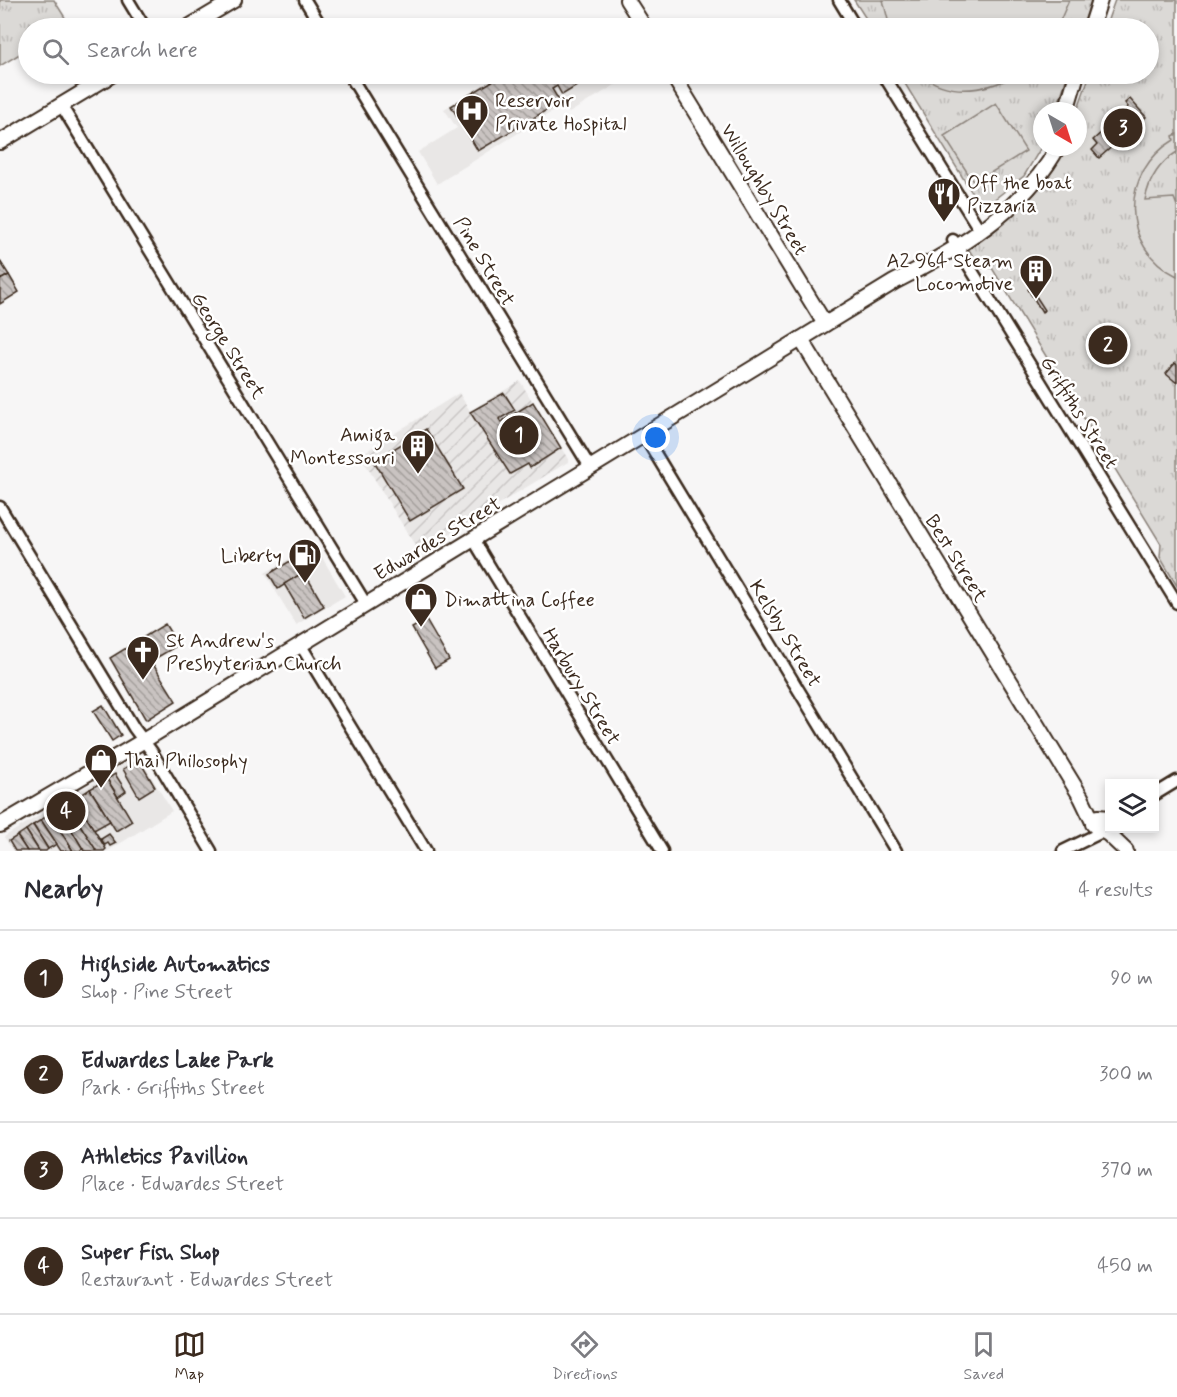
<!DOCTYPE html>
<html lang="en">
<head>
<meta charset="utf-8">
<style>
  body { margin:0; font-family:Mynerve,sans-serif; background:#f7f7f7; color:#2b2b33 }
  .controls { position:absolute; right:18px; bottom:18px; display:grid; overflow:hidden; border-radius:0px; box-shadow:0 3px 9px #0003 }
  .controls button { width:54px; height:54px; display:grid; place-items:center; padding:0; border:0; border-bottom:2px solid #e1e1e2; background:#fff; color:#2b2b33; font:30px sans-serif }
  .compass { position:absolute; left:1033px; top:102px; width:54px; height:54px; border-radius:50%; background:#fff; box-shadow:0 3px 9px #0003; rotate:141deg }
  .you { position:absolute; left:656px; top:438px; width:21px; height:21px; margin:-15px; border:4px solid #fff; border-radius:50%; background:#1a73e8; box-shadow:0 0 0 9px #1a73e833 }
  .badge { display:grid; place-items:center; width:39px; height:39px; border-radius:50%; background:#3b2a1e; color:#fff; font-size:20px; font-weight:700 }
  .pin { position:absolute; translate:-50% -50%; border:3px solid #fff; box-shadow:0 2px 6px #0006 }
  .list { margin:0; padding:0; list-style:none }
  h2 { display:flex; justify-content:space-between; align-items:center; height:78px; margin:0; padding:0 24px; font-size:26px }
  h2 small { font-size:20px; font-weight:400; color:#7c7c81 }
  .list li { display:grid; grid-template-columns:39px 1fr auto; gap:18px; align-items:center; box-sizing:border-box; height:96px; padding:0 24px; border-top:2px solid #e1e1e2 }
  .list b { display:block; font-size:22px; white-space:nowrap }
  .list p { margin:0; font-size:20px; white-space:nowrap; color:#7c7c81 }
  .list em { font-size:20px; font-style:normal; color:#7c7c81 }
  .icon { flex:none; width:33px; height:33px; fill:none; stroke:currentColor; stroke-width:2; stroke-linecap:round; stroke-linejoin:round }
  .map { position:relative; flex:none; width:1177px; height:851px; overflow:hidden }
  .search { position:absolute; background:#fff; box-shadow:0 3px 9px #0003; left:18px; right:18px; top:18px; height:66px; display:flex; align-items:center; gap:15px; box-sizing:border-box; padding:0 21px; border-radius:33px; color:#7c7c81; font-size:22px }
  .sheet { height:462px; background:#fff }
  nav { display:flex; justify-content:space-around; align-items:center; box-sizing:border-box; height:84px; border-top:2px solid #e1e1e2; background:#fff; font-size:16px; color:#7c7c81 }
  nav a { display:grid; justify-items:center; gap:3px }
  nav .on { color:#3b2a1e }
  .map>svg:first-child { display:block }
  .built { fill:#e9e7e6 }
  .industrial { fill:url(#industrial-furrows) }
  .grass { fill:url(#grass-tufts); stroke:#8b827a; stroke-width:1.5 }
  .pitch { fill:#dbd9d6; stroke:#8b827a; stroke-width:1.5 }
  .building { fill:url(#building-back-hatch); stroke:#3b2a1e; stroke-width:1.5 }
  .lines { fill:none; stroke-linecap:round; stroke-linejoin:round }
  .minor-casing { stroke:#3b2a1e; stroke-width:15 }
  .tertiary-casing { stroke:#3b2a1e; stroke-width:18 }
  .minor { stroke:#fff; stroke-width:10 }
  .tertiary { stroke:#fff; stroke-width:14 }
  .labels { text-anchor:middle; stroke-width:5; stroke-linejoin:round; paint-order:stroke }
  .poi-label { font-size:20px; fill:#3b2a1e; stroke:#fff; text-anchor:start }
  .street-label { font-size:20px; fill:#3b2a1e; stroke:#fff }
</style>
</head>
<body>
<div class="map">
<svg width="1177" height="851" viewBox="0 0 1177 851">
  <defs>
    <pattern id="industrial-furrows" width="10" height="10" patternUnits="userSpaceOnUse" patternTransform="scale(1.5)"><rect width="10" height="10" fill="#e9e7e6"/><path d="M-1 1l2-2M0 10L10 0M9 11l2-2" fill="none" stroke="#c9c6c5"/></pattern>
    <pattern id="grass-tufts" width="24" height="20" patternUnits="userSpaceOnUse" patternTransform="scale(1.5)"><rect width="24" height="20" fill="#dbd9d6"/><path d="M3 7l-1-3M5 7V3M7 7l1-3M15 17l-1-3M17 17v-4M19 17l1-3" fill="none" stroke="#bdbab7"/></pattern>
    <pattern id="building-back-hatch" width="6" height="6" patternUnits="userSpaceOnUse" patternTransform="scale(1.5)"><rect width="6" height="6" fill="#c9c3c1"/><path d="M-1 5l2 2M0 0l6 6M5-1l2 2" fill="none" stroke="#a49f9c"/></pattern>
  </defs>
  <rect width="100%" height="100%" fill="#f7f6f6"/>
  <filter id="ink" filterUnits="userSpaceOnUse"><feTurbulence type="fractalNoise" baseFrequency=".0167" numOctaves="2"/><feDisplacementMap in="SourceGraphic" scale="12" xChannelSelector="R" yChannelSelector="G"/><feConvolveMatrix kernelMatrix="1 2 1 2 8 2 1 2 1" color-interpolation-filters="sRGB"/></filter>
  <g filter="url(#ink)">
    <g class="built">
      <polygon points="501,74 633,74 569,113 563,105 437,184 418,152 457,128 444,109"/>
      <polygon points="314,544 345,596 296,625 265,573"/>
      <polygon points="138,755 172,811 108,851 13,851 4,837"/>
    </g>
    <polygon class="industrial" points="520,381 568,459 568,462 419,552 360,455 459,393 470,411"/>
    <g class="grass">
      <polygon points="0,0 54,0 69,24 62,28 28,28 28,49 0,66"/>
      <polygon points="854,0 1091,0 1082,28 872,28"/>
      <polygon points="1115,0 1177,0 1177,586 1160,557 1161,544 992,268 980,268 968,248 1035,193 1065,147 1078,147 1077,111 1090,74 1148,74 1148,28 1105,28"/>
      <polygon points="899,74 1068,74 1056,111 1042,111 1042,146 1024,176 982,209"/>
    </g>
    <g class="pitch">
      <polygon points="883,0 1069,0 1057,28 890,28"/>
      <path d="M920,74h99c-33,17 -68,24 -99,0z"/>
      <polygon points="996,103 1026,151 974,183 944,136"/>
      <path d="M1177,134v18c-18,11 -28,27 -32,48l29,-2 3,8v70c-58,-29 -57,-104 -3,-136l-1,-4z"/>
    </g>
    <g class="building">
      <polygon points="504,74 508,78 512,76 510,74 543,74 545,76 550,74 595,75 562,95 557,86 552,89 560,102 478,151 451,106"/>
      <polygon points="1130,99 1146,117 1099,158 1092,150 1097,145 1093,140 1103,131 1106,134 1117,124 1113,120 1128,107 1125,103"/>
      <polygon points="0,261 9,275 0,280"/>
      <polygon points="9,275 19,292 0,304 0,280"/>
      <polygon points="1030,287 1045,310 1042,312 1028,289"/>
      <polygon points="1175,363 1177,365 1177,383 1166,374"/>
      <polygon points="504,393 515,410 499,419 501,422 533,402 561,448 530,468 528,464 510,474 470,412"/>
      <polygon points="426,429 463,489 410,521 374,461"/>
      <polygon points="295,558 304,572 278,589 269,574"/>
      <polygon points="304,572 324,606 304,618 284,584"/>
      <polygon points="426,620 449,660 435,668 412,628"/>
      <polygon points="165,624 178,645 151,661 176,701 146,720 110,658"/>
      <polygon points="103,705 121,735 112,741 93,711"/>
      <polygon points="139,760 155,787 139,797 123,769"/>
      <polygon points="115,774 126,791 118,797 107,779"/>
      <polygon points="107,779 132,821 116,831 90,789"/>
      <polygon points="90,789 110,821 94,830 75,799"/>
      <polygon points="75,799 106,849 104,851 96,851 67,804"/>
      <polygon points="67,804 96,850 95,851 84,851 59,809"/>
      <polygon points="59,809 83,849 79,851 73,851 50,814"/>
      <polygon points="50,814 73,851 61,851 41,820"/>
      <polygon points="41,820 57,844 48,849 33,825"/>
      <polygon points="33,825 48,849 46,851 39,851 26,830"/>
      <polygon points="26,830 39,851 27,851 17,836"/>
      <polygon points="109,834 116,843 110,846 108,843 105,845 101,839"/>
      <polygon points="17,836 27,851 15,851 9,841"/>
    </g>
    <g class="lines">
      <g class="minor-casing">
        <g id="minor">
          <polyline points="128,0 145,28"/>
          <polyline points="305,0 322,28"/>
          <polyline points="839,0 856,28"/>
          <polyline points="349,74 590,467"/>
          <polyline points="883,74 976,224"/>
          <polyline points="61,105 366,604"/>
          <polyline points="953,240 1177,603"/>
          <polyline points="644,435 896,851"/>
          <polyline points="0,507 134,728 152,752 211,851"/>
          <polyline points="473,539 662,851"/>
          <polyline points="300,644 426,851"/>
          <polyline points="1154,795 1177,781"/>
          <polyline points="1063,851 1102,832"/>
        </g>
      </g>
      <g class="tertiary-casing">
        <g id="tertiary">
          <polyline points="627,0 645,28"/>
          <polyline points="187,28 234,0"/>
          <polyline points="1091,28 1100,0"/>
          <polyline points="672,74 825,324"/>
          <polyline points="1066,111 1077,74"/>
          <polyline points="0,142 113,74"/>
          <polyline points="801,339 1081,797 1093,822"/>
          <polyline points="1110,818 1098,817 1094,820 1093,824 1098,829 1107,833 1117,828"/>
          <path d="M0,825l143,-84 751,-459c63,-32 129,-71 164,-135"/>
          <polyline points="1107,833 1126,851"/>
        </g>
      </g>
      <use href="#minor" class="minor"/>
      <use href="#tertiary" class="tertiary"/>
    </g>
  </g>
  <defs>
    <g id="hospital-pin" transform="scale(1.725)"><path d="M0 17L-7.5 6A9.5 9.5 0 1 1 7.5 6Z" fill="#3b2a1e" stroke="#fff"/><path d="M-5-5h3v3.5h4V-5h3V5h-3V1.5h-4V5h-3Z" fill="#fff"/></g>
    <g id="restaurant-pin" transform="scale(1.725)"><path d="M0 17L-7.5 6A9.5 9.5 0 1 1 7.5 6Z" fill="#3b2a1e" stroke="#fff"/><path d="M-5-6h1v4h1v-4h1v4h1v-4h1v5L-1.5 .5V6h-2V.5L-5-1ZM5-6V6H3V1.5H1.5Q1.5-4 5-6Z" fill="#fff"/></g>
    <g id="building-pin" transform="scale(1.725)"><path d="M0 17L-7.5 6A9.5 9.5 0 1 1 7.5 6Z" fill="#3b2a1e" stroke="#fff"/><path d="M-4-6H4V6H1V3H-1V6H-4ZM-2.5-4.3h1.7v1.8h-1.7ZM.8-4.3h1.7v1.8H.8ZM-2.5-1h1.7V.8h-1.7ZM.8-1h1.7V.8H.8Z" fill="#fff"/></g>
    <g id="fuel-pin" transform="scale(1.725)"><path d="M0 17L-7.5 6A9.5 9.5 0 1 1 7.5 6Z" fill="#3b2a1e" stroke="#fff"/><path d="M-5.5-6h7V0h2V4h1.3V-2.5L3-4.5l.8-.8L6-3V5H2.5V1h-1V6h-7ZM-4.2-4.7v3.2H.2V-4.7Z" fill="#fff"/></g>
    <g id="shop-pin" transform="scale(1.725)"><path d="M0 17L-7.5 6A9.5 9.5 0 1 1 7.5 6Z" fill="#3b2a1e" stroke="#fff"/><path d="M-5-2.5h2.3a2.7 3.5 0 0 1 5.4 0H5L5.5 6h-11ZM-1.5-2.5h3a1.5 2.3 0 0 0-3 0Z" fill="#fff"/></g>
    <g id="church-pin" transform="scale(1.725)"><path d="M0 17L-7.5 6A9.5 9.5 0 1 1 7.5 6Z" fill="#3b2a1e" stroke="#fff"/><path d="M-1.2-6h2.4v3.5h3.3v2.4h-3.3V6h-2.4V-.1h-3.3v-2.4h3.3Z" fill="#fff"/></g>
  </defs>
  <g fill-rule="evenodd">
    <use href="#hospital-pin" x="472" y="111"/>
    <use href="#restaurant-pin" x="944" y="194"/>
    <use href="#building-pin" x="1036" y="271"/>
    <use href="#building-pin" x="418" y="446"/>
    <use href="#fuel-pin" x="305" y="555"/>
    <use href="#shop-pin" x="421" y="599"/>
    <use href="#church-pin" x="143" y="652"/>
    <use href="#shop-pin" x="101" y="760"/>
  </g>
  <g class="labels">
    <g class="poi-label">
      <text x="495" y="107">Reservoir<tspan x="495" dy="23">Private Hospital</tspan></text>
      <text x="967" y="189">Off the boat<tspan x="967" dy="23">Pizzaria</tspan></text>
      <text x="1013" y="267" text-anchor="end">A2 964 Steam<tspan x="1013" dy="23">Locomotive</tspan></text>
      <text x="395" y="441" text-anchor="end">Amiga<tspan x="395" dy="23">Montessouri</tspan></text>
      <text x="282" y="562" text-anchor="end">Liberty</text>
      <text x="444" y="606">Dimattina Coffee</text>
      <text x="166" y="647">St Andrew's<tspan x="166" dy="23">Presbyterian Church</tspan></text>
      <text x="124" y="767">Thai Philosophy</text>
    </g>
    <g class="street-label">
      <text transform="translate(765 189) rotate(59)" y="7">Willoughby Street</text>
      <text transform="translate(485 261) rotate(59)" y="7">Pine Street</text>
      <text transform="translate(229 345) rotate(58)" y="7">George Street</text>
      <text transform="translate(1080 412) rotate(58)" y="7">Griffiths Street</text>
      <text transform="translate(437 538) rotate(-31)" y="7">Edwardes Street</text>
      <text transform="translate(957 558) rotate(58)" y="7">Best Street</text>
      <text transform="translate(786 633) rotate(59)" y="7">Kelsby Street</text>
      <text transform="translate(582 686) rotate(59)" y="7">Harbury Street</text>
    </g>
  </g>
</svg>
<div class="controls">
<button><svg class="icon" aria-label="layers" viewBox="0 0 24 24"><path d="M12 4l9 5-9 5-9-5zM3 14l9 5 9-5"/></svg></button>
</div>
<svg class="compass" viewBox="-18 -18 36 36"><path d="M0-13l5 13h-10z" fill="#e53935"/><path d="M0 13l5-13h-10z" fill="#7c7c81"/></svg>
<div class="you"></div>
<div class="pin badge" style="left:519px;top:435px">1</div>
<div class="pin badge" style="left:1108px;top:345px">2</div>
<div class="pin badge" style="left:1123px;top:128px">3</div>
<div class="pin badge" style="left:66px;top:811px">4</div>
<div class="search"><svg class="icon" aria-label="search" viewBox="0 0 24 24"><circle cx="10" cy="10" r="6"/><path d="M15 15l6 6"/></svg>Search here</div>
</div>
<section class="sheet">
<h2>Nearby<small>4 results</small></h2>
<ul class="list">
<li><span class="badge">1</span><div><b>Highside Automatics</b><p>Shop · Pine Street</p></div><em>90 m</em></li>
<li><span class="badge">2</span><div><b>Edwardes Lake Park</b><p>Park · Griffiths Street</p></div><em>300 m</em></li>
<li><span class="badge">3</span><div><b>Athletics Pavillion</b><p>Place · Edwardes Street</p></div><em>370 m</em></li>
<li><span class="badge">4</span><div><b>Super Fish Shop</b><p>Restaurant · Edwardes Street</p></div><em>450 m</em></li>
</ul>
</section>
<nav>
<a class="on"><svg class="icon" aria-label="map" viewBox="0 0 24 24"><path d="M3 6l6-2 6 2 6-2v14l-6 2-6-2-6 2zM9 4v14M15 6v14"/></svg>Map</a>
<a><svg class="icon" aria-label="directions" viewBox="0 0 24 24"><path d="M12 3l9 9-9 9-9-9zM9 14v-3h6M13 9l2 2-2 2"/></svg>Directions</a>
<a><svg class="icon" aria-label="saved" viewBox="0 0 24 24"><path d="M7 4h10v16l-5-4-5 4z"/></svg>Saved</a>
</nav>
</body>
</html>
